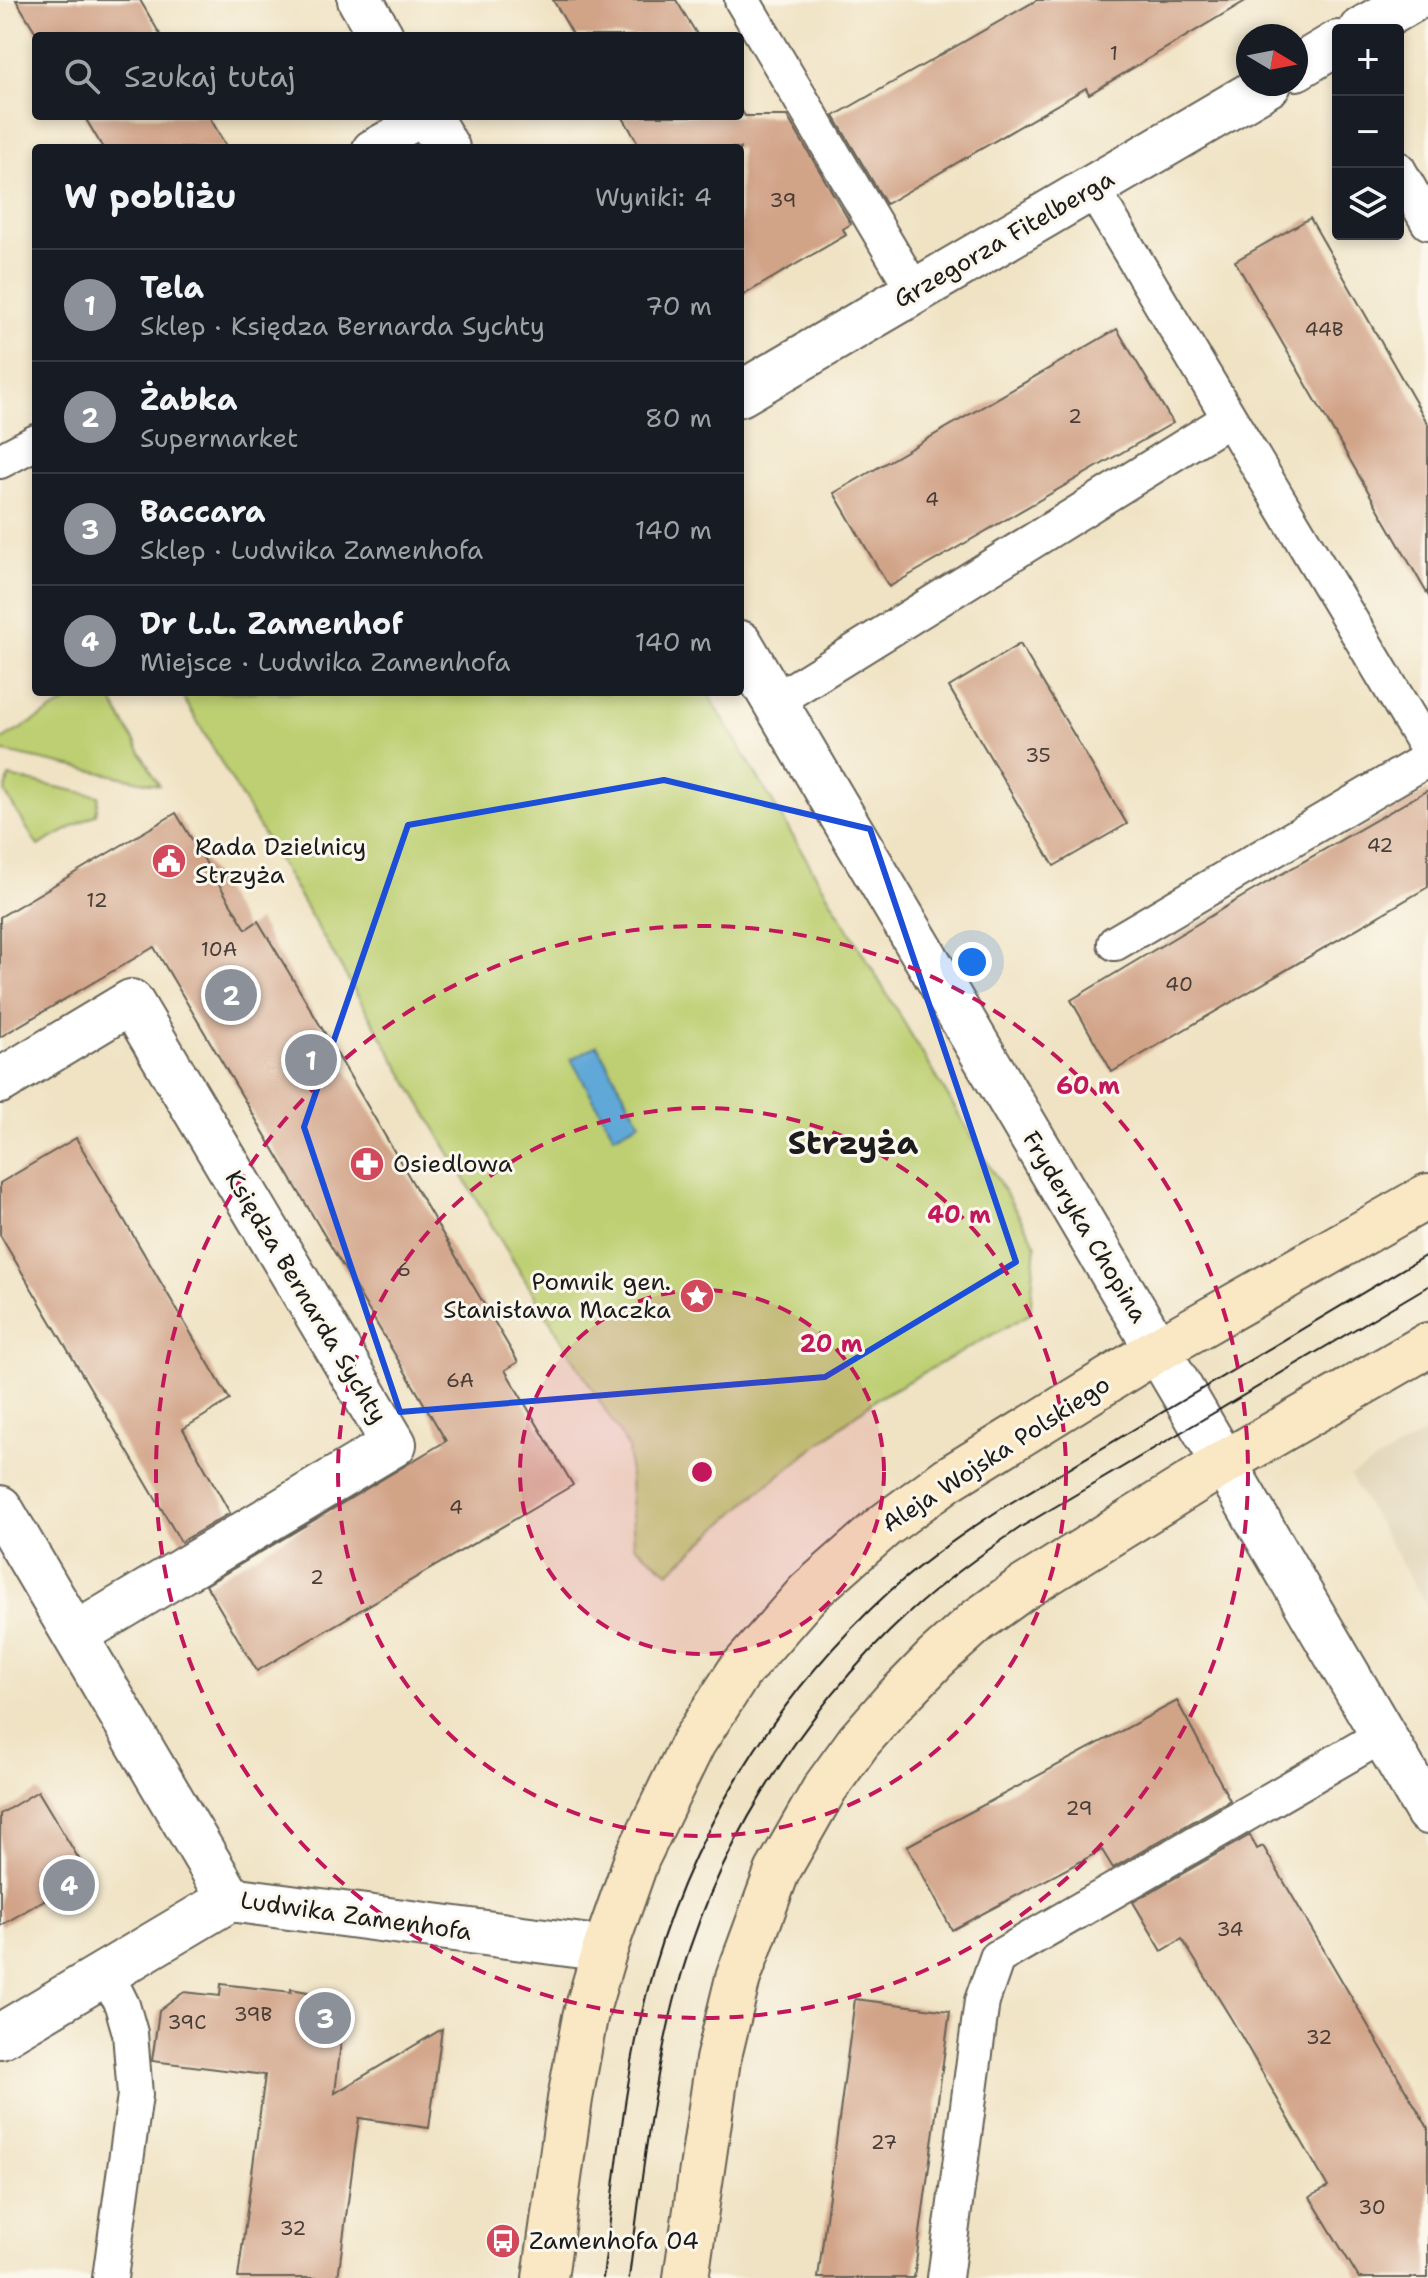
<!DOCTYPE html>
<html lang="pl">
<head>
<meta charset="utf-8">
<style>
  body { margin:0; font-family:"Shantell Sans",sans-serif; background:#242831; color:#f1f3f6 }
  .controls { position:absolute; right:24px; top:24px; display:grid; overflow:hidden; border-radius:8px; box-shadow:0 4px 12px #0003 }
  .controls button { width:72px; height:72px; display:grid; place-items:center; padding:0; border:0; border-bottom:2px solid #363941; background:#171b24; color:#f1f3f6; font:40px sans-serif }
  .compass { position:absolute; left:1236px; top:24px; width:72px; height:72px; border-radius:50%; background:#171b24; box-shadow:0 4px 12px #0003; rotate:100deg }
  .you { position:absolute; left:972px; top:962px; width:28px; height:28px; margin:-20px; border:6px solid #fff; border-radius:50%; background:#1a73e8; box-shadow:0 0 0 12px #1a73e833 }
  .badge { display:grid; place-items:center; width:52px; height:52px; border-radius:50%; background:#8c9099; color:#fff; font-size:26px; font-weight:700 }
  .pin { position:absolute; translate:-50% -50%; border:4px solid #fff; box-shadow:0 2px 8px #0006 }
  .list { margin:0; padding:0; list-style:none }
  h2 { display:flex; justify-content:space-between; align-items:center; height:104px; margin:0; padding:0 32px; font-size:34px }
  h2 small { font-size:26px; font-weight:400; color:#9ea1a6 }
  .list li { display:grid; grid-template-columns:52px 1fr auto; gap:24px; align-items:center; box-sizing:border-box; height:112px; padding:0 32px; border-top:2px solid #363941 }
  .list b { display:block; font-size:30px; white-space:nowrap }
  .list p { margin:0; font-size:26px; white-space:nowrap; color:#9ea1a6 }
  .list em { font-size:26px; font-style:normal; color:#9ea1a6 }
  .icon { flex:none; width:44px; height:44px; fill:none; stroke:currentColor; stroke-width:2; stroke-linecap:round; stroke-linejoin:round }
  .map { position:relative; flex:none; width:1428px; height:2278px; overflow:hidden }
  .search { position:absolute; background:#171b24; box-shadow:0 4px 12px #0003; left:32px; top:32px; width:712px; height:88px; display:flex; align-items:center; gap:20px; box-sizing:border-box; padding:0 28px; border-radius:8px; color:#9ea1a6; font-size:30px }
  .panel { position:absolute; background:#171b24; box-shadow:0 4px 12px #0003; left:32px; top:144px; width:712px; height:552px; border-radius:8px }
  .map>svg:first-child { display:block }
  .built { fill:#dfd2b4 }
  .green { fill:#bdcf72; stroke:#6c7647; stroke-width:2 }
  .water { fill:#5fa8d7; stroke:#3e627a; stroke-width:2 }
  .building { fill:#d1a387 }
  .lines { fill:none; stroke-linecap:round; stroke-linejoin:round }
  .lane-casing { stroke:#666257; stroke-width:38 }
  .street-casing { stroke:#666257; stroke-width:48 }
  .secondary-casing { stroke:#666257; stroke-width:48 }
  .lane { stroke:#fff; stroke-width:34 }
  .street { stroke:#fff; stroke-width:44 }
  .secondary { stroke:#fae7c3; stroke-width:44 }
  .tram { stroke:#1c1c1c; stroke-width:2 }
  .marked { fill:none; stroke:#1d4ed8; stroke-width:6; stroke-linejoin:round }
  .ring { fill:none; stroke:#c2185b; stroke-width:4; stroke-dasharray:14 10 }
  .labels { text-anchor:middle; stroke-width:6; stroke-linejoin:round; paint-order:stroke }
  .number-label { font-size:20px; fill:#493e37 }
  .street-label { font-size:24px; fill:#1c1c1c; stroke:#fbf7ec }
  .poi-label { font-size:24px; fill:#1c1c1c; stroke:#fbf7ec; text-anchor:start }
  .district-label { font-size:32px; font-weight:bold; fill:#1c1c1c; stroke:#fbf7ec }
  .centre { fill:#c2185b; stroke:#fbf7ec; stroke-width:4 }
  .ring-label { font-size:24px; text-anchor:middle; font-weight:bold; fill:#c2185b; stroke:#fbf7ec; stroke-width:6; stroke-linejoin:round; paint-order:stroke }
</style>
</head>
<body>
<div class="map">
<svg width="1428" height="2278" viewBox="0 0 1428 2278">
  <rect width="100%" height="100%" fill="#fbf7ec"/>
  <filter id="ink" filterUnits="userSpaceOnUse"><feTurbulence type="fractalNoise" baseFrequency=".0125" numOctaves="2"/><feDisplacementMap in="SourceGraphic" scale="16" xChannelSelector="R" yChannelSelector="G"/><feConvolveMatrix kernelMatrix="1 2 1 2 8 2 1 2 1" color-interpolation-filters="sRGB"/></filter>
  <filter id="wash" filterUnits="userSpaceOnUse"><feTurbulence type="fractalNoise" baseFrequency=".006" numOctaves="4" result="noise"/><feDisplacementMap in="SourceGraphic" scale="32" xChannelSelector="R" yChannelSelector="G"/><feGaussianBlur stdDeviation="1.8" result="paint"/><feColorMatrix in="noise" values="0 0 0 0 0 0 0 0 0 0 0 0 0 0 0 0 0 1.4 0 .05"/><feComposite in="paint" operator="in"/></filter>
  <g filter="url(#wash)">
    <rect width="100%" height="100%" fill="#f0e3c4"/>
    <polygon class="built" points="1428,1431 1428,1608 1350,1476"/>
    <g class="green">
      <polygon points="83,692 107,692 159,785 0,751 0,741"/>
      <polygon points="180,692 707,692 1036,1244 1030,1314 876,1399 758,1492 669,1572 634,1545 628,1447 498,1236"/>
      <polygon points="9,777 99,796 96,814 38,846 5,793"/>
    </g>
    <polygon class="water" points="597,1045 640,1122 614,1136 571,1059"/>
    <g id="blocks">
      <g class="building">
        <polygon points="16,0 140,0 161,36 38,36"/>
        <polygon points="553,0 676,0 698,36 574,36"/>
        <polygon points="1037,0 1247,0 1089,94 1086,88 886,204 834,116"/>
        <polygon points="740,108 745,116 787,116 851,224 843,229 846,235 740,297 740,148 641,148 622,116 740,116"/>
        <polygon points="84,116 209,116 227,148 103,148"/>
        <polygon points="1310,218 1428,424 1428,595 1235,261"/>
        <polygon points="1117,329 1173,423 889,587 834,493"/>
        <polygon points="1020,644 1127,824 1054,866 949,687"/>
        <polygon points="1428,790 1428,887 1112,1072 1071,1000 1247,894"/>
        <polygon points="176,813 246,929 258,921 297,986 518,1362 505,1370 573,1485 257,1671 206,1585 446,1441 154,947 0,1037 0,917"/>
        <polygon points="76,1138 230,1400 183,1429 230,1513 181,1542 0,1235 0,1183"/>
        <polygon points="1177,1701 1230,1800 1113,1868 1102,1850 952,1930 907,1846"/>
        <polygon points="38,1791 88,1874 0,1926 0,1814"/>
        <polygon points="1250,1835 1257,1849 1263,1846 1428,2128 1428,2278 1359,2278 1310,2197 1328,2187 1232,2020 1182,1939 1162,1951 1133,1902"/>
        <polygon points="221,1984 291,1992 291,1989 346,1999 335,2093 442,2029 429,2128 359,2118 338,2278 238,2278 265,2075 152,2061 159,2011 184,1992 220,1996"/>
        <polygon points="855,1999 950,2011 914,2278 818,2278"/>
      </g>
    </g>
  </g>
  <g filter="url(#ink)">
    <use href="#blocks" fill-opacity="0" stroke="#666257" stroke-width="2"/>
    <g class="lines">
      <g class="lane-casing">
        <g id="lane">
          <polyline points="742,0 915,292"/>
          <polyline points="370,148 428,116"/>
          <polyline points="1398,169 1428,222"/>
          <polyline points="1092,188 1428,750"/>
          <polyline points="0,461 36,442"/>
          <polyline points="775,701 1229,419"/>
          <polyline points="1115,943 1428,759"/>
          <polyline points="106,1973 122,2005 130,2033 135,2095 110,2278"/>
          <polyline points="945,2278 982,2001 997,1958 1383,1735"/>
        </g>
      </g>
      <g class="street-casing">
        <g id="street">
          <polyline points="360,0 381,36"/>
          <polyline points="1361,30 1412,0"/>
          <polyline points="1296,68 1338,43"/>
          <polyline points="428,116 447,148"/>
          <polyline points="740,394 1269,84"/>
          <polyline points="740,643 1186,1398 1428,1812"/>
          <polyline points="0,1081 131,1002 394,1444 75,1635"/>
          <polyline points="0,1508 230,1899"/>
          <polyline points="0,2036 230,1899 605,1949"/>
        </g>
      </g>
      <g class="secondary-casing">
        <g id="secondary">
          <polyline points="545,2278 570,2099 585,2017 605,1949 637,1858 693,1743 739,1672 808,1593 884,1526 948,1479 1157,1350 1428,1196"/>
          <polyline points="686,2278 718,2060 738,1978 777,1872 825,1788 859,1741 894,1701 936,1658 977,1621 1020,1590 1224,1463 1428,1345"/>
        </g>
      </g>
      <use href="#lane" class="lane"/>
      <use href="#street" class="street"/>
      <use href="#secondary" class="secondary"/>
      <g class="tram">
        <path d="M603,2278c12,-94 20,-190 43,-282 39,-155 126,-297 244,-405 36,-32 76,-60 117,-86l421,-251"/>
        <path d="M629,2278c12,-92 22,-186 45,-276 36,-146 126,-289 236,-390 35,-32 73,-59 111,-85l407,-241"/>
      </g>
    </g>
  </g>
  <path class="marked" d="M664,780l206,49 146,433 -191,115 -425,35 -96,-285 104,-302z"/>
  <circle cx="702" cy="1472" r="182" fill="#c2185b" fill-opacity=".12"/>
  <g class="ring">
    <circle cx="702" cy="1472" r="182"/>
    <circle cx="702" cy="1472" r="364"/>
    <circle cx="702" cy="1472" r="546"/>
  </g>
  <defs>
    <g id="civic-disc" transform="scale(1.8)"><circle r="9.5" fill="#d1495b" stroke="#fbf7ec"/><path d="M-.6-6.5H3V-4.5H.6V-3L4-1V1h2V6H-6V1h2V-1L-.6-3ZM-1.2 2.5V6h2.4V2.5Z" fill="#fff"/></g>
    <g id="pharmacy-disc" transform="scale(1.8)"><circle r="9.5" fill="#d1495b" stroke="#fbf7ec"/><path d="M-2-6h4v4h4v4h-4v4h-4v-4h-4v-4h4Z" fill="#fff"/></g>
    <g id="sight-disc" transform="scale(1.8)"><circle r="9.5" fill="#d1495b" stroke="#fbf7ec"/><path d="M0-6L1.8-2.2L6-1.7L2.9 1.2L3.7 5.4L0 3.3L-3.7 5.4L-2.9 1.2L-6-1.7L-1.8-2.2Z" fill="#fff"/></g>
    <g id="bus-disc" transform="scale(1.8)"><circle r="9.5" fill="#d1495b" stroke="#fbf7ec"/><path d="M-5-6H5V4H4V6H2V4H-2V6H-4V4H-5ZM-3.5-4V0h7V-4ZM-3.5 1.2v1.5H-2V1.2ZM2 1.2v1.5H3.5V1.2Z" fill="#fff"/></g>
  </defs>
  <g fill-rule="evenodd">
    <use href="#civic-disc" x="169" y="861"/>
    <use href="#pharmacy-disc" x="367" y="1164"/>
    <use href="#sight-disc" x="697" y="1296"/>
    <use href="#bus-disc" x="503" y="2241"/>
  </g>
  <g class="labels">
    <g class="number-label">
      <text x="1114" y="60">1</text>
      <text x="783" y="207">39</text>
      <text x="1324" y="336">44B</text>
      <text x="1075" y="423">2</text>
      <text x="932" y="506">4</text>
      <text x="1038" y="762">35</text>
      <text x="1380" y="852">42</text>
      <text x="97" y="907">12</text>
      <text x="219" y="956">10A</text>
      <text x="1179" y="991">40</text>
      <text x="404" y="1276">6</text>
      <text x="460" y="1387">6A</text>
      <text x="456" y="1514">4</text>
      <text x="317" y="1584">2</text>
      <text x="1079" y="1815">29</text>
      <text x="1230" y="1936">34</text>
      <text x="253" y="2021">39B</text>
      <text x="187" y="2029">39C</text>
      <text x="1319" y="2044">32</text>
      <text x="884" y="2149">27</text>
      <text x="1372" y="2214">30</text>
      <text x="293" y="2235">32</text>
    </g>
    <g class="street-label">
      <text transform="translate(1004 239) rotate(-30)" y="8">Grzegorza Fitelberga</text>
      <text transform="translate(1085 1227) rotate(59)" y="8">Fryderyka Chopina</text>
      <text transform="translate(306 1297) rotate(59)" y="8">Księdza Bernarda Sychty</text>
      <text transform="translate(996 1454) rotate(-33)" y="8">Aleja Wojska Polskiego</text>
      <text transform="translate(356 1916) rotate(8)" y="8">Ludwika Zamenhofa</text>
    </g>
    <g class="poi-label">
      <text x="195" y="855">Rada Dzielnicy<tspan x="195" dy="28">Strzyża</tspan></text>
      <text x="393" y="1172">Osiedlowa</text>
      <text x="671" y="1290" text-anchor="end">Pomnik gen.<tspan x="671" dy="28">Stanisława Maczka</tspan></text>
      <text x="529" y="2249">Zamenhofa 04</text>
    </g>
    <g class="district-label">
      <text x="853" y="1154">Strzyża</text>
    </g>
  </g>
  <circle cx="702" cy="1472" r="12" class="centre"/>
  <g class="ring-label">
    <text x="1088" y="1094">60 m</text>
    <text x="959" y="1223">40 m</text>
    <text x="831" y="1352">20 m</text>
  </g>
</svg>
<div class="controls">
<button>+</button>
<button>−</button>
<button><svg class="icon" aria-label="layers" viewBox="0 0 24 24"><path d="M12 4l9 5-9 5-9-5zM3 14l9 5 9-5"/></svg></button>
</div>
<svg class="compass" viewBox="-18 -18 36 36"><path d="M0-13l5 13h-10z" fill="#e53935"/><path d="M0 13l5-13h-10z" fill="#9ea1a6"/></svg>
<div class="you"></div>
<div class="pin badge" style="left:311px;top:1060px">1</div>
<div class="pin badge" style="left:231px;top:995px">2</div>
<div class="pin badge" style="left:325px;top:2018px">3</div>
<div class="pin badge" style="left:69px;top:1885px">4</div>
<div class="search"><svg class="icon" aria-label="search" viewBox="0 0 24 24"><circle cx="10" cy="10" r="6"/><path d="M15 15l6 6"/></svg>Szukaj tutaj</div>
<section class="panel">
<h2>W pobliżu<small>Wyniki: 4</small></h2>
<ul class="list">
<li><span class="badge">1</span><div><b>Tela</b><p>Sklep · Księdza Bernarda Sychty</p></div><em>70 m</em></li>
<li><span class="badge">2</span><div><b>Żabka</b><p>Supermarket</p></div><em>80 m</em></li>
<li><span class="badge">3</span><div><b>Baccara</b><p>Sklep · Ludwika Zamenhofa</p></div><em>140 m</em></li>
<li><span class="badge">4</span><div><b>Dr L.L. Zamenhof</b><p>Miejsce · Ludwika Zamenhofa</p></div><em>140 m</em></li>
</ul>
</section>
</div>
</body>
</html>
